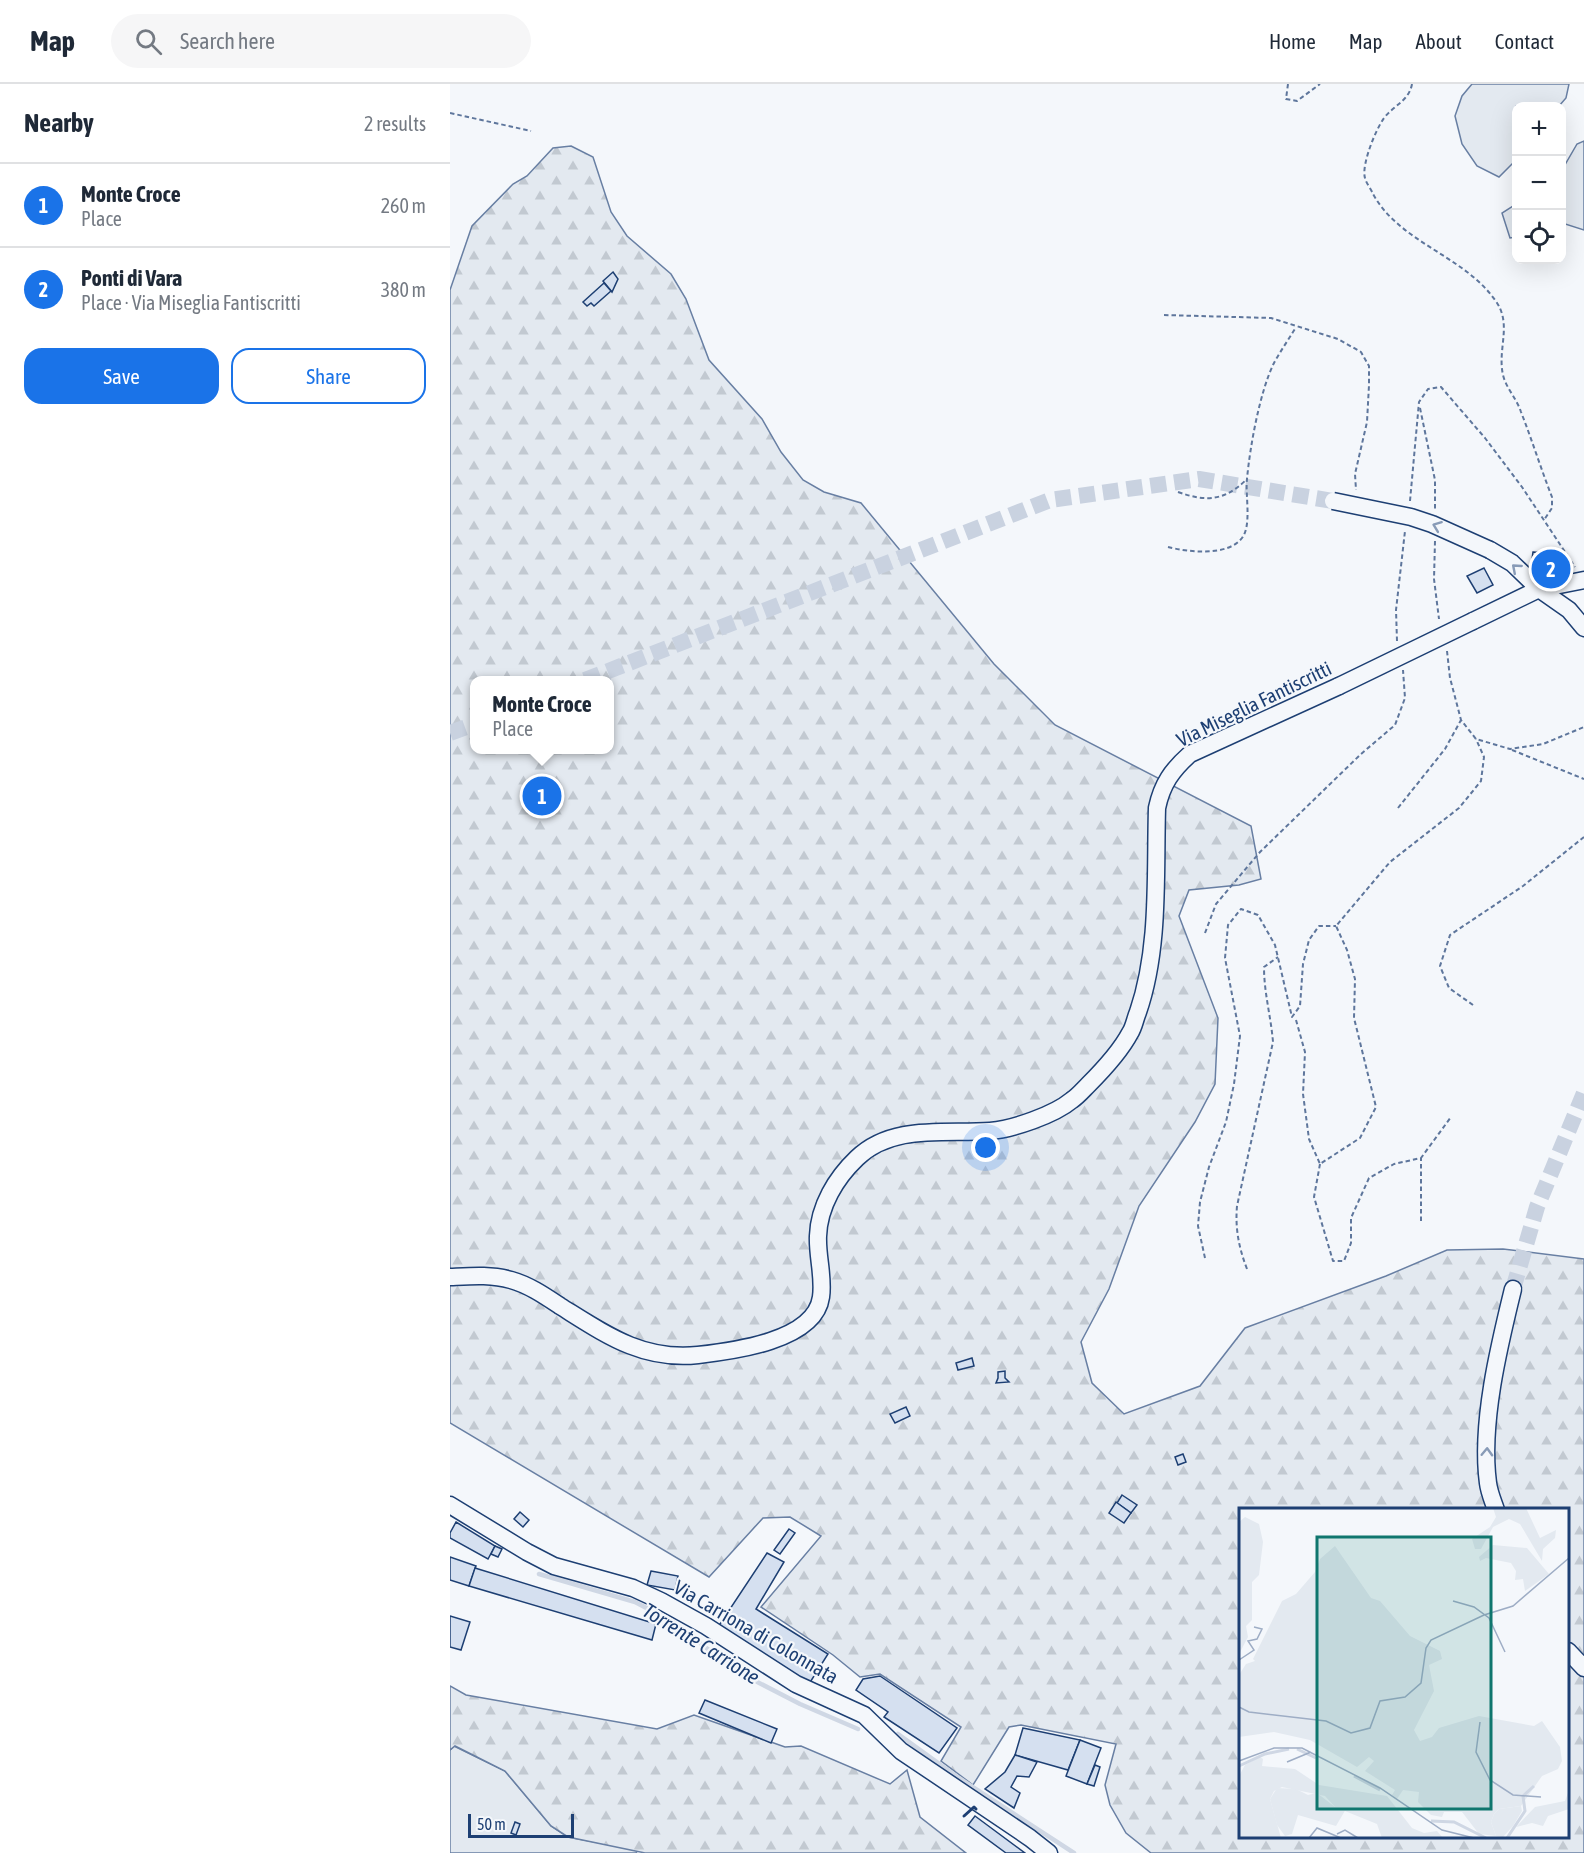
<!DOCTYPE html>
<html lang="en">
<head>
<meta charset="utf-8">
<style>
  body { margin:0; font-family:"Asap Condensed",sans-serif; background:#f6f6f7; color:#1f2937 }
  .controls { position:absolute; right:18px; top:18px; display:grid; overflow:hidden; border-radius:12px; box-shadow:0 6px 24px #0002 }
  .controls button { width:54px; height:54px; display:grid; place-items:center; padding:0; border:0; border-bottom:2px solid #e0e1e3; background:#fff; color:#1f2937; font:30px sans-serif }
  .scale { position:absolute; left:18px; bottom:15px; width:106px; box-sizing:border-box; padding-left:6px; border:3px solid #1d3f73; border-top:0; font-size:16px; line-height:21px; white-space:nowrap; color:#1d3f73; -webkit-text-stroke:4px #f4f7fb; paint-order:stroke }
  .you { position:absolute; left:536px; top:1064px; width:21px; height:21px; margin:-15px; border:4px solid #fff; border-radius:50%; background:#1a73e8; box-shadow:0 0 0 9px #1a73e833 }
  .badge { display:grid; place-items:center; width:39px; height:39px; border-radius:50%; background:#1a73e8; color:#fff; font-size:20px; font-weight:700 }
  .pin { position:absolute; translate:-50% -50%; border:3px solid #fff; box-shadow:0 2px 6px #0006 }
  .popup { position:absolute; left:20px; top:592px; width:144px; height:78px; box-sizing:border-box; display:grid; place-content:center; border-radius:12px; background:#fff; filter:drop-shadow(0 2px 4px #0005); font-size:20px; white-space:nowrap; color:#747a83 }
  .popup b { font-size:22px; color:#1f2937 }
  .popup::after { content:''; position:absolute; left:50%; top:100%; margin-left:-12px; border:12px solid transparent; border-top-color:#fff }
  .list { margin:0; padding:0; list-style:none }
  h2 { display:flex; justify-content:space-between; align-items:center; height:78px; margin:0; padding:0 24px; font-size:26px }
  h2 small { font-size:20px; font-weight:400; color:#747a83 }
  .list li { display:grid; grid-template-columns:39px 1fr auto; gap:18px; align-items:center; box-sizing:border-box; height:84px; padding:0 24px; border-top:2px solid #e0e1e3 }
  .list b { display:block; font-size:22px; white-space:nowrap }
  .list p { margin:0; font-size:20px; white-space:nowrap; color:#747a83 }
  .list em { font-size:20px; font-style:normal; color:#747a83 }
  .actions { display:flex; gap:12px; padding:18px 24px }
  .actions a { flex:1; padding:14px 0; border:2px solid #1a73e8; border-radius:18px; text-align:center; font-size:21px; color:#1a73e8 }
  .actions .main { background:#1a73e8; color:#fff }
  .icon { flex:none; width:33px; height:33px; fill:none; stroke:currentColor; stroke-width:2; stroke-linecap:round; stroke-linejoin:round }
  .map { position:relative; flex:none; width:1134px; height:1769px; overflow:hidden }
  header { display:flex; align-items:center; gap:36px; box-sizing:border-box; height:84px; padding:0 30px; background:#fff; border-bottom:2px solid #e0e1e3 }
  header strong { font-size:28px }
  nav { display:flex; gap:33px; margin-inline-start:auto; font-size:21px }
  .search { width:420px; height:54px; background:#f6f6f7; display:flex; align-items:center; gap:15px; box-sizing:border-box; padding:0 21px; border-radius:33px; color:#747a83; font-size:22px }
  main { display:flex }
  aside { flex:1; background:#fff }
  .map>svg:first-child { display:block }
  .green { fill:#e3e9f0; stroke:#687fa3; stroke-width:1.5 }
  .forest { fill:url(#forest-firs); stroke:#687fa3; stroke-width:1.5; fill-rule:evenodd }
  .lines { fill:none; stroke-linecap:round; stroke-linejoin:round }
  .stream { stroke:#cfd7e4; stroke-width:4.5 }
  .building { fill:#d5e0f0; stroke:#1d3f73; stroke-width:1.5 }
  .minor-tunnel { stroke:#c9d2e0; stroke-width:16; stroke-dasharray:16 8; stroke-linecap:butt }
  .minor-casing { stroke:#1d3f73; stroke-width:19 }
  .path { stroke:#5e769c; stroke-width:2; stroke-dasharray:4.5 3; stroke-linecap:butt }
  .minor { stroke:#f4f7fb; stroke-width:16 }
  .minor-bridge-casing { stroke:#1d3f73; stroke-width:19; stroke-linecap:butt }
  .minor-bridge { stroke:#f4f7fb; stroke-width:16 }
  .wall { stroke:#1d3f73; stroke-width:3 }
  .oneway { stroke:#889bb7 }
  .labels { text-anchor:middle; stroke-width:4.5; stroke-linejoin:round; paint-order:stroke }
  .street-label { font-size:20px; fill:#1d3f73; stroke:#f4f7fb }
  .water-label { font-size:21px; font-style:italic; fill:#1d3f73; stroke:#f4f7fb }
  .inset-river { fill:none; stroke:#cfd7e4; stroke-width:3 }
  .inset-road { fill:none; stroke:#9eadc5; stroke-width:1.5 }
  .view { fill:#0f766e; fill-opacity:0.15; stroke:#0f766e; stroke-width:3 }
  .inset-edge { fill:none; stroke:#1d3f73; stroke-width:3 }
</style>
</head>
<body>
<header>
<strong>Map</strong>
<div class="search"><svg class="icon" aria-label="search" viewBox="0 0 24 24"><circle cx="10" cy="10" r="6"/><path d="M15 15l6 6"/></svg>Search here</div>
<nav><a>Home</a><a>Map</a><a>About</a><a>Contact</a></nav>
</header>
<main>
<aside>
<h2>Nearby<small>2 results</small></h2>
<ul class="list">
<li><span class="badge">1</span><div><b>Monte Croce</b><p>Place</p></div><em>260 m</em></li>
<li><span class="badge">2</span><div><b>Ponti di Vara</b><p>Place · Via Miseglia Fantiscritti</p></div><em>380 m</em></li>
</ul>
<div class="actions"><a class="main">Save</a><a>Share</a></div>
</aside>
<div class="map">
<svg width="1134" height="1769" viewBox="0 0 1134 1769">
  <defs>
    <pattern id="forest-firs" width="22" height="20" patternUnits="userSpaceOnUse" patternTransform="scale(1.5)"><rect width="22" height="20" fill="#e3e9f0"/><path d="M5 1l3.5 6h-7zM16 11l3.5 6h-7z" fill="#c2c9d1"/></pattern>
  </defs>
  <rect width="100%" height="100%" fill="#f4f7fb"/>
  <g class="green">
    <polygon points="1022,0 1119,0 1116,14 1109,22 1066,22 1066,76 1049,93 1027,82 1012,60 1005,32 1012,12"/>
    <polygon points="1134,57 1134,146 1112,139 1112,86 1127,60"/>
    <polygon points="1066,120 1066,153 1060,154 1052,129"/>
    <polygon points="4,1662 55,1687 101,1742 118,1753 188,1766 186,1769 0,1769 0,1666"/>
  </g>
  <g class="forest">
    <path d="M121,62l22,11 18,55 16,24 44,38 15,25 23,61 53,59 19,33 22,28 21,12 37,11 133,161 61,61 196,101 10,53 -22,6 -50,5 -10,26 39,102 -3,66 -20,38 -56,84 -30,83 -28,53 11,41 32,31 76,-28 45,-58 141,-52 61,-26 56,-1 81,10v594h-433l-25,-20 -16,-28 -5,-20 11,-41 -95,-19 -12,2 -36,58 -32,-24 20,-34 -81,-53 -20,3 -27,-22 -72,-48 60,-71 -31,-19 -27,1 -54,59 -259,-154v-1133l22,-64 41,-42 14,-8 26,-28zM25,596h135v70h-135zM790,1426h328v326h-328z"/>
    <polygon points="0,1602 16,1611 207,1645 244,1631 335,1663 351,1662 440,1700 457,1686 470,1733 516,1769 195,1769 118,1753 101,1742 55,1687 5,1662 0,1666"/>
  </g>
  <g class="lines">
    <g class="stream">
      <polyline points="89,1490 185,1518 223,1538 286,1587 350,1620 408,1645"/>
      <polyline points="448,1650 509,1694 624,1769"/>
    </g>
  </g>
  <g class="building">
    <polygon points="163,188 168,195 162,208 153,197"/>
    <polygon points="154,199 161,207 144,222 141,219 137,222 133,218"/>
    <polygon points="1083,468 1094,469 1093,480 1086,479 1086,484 1081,483"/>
    <polygon points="1034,484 1043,501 1027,509 1017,492"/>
    <polygon points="522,1274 524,1282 508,1286 506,1279"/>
    <polygon points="555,1287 555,1294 559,1298 546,1299 548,1294 548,1288"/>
    <polygon points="456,1323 460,1332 445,1339 440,1330"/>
    <polygon points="733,1370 736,1378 728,1381 725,1373"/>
    <polygon points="672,1411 687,1421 681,1429 667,1419"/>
    <polygon points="666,1418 681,1429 674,1439 659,1429"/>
    <polygon points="70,1428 79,1436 73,1443 64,1435"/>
    <polygon points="6,1438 45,1462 38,1475 0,1454 0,1449"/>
    <polygon points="339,1445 345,1449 330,1470 324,1466"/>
    <polygon points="45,1462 52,1465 48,1473 41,1470"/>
    <polygon points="317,1469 334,1478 306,1525 378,1570 359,1600 268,1543"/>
    <polygon points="0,1473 26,1482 19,1502 0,1496"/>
    <polygon points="25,1484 206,1540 202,1556 19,1502"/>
    <polygon points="201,1487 228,1492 225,1506 197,1501"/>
    <polygon points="0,1532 20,1538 11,1566 0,1563"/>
    <polygon points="430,1592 507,1644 489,1669 434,1633 438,1628 406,1606 413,1595"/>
    <polygon points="255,1616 327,1645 321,1659 249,1629"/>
    <polygon points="573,1644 630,1656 618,1686 565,1671"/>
    <polygon points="630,1656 651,1664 637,1700 616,1692"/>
    <polygon points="565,1671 587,1678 579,1693 567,1692 561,1703 570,1709 564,1724 535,1705 555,1688"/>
    <polygon points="645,1681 650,1683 644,1702 637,1700"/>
    <polygon points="525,1732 575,1769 556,1769 518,1741"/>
    <polygon points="65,1738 70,1740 66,1751 61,1749"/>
  </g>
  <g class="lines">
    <g class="minor-tunnel">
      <polyline points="135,596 600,416 749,395 883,417"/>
      <polyline points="0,649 25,640"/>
      <polyline points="1063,1205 1087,1123 1134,1009"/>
    </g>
    <g class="minor-casing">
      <g id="minor">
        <polyline points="1040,466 1062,479 1089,505 1119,526 1134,544"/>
        <polyline points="1023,537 1089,505 1134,496"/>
        <path d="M0,1193c20,-1 41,-3 61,3 18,5 34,16 49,26 45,28 82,55 138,49 35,-4 117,-14 123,-58 3,-20 -4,-41 -3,-61 1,-30 18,-58 39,-78 35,-34 88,-24 133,-27 23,-2 64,-16 82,-31 6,-4 11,-10 16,-15 14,-14 33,-35 42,-52 4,-6 5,-14 8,-21 22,-64 17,-137 19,-204 5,-24 15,-38 33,-54l149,-68"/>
        <polyline points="0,1421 77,1468 104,1482 183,1504 211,1517 256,1542 346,1600 414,1631 451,1667 580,1754 599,1769"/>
        <path d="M1046,1426c-3,-9 -7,-18 -8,-27 -8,-59 11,-137 25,-194"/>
        <polyline points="1118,1567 1134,1584"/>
      </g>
    </g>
    <g class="path">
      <polyline points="838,0 836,15 847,17 870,0"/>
      <path d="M962,0c-3,17 -18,21 -28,34 -8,11 -23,47 -19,60 1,5 6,11 8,16 27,49 90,61 122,106 18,24 2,48 8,75 3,13 14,24 18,37 11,28 20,57 31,85v11l-8,12"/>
      <polyline points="0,29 81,47"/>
      <polyline points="714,231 821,234 888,255 911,268 919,282 919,301 917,338 905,390 906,406"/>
      <polyline points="970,324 985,396 985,425"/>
      <path d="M728,408c28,10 46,9 68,-12"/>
      <polyline points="960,417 969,318 978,305 991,303 1035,354 1072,403 1125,483"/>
      <polyline points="985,457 984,495 989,535"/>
      <path d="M718,463c20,5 59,10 74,-9 10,-13 3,-44 5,-59 3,-33 13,-88 27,-116 7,-13 15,-24 22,-36"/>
      <polyline points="947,557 946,526 955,447"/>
      <polyline points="997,567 1000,594 1011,636 1026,655 1060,665 1093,660 1134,643"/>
      <polyline points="1062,666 1134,695"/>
      <polyline points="948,724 995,665 1011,636"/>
      <polyline points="755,849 766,820 810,768 911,670 945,641 955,614 953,586"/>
      <polyline points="1023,921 999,904 990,882 1000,851 1073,802 1134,753"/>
      <polyline points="846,936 855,968 853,1010 859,1055 870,1080 910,1054 926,1023 904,934 905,895 897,866 886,842 940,778 1009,724 1031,697 1034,673 1026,655"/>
      <polyline points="870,1080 864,1113 883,1177 894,1177 901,1159 901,1134 919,1094 944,1080 971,1074 1001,1033"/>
      <polyline points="971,1137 971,1074"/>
      <polyline points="755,1174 748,1142 750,1118 759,1083 776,1038 784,1000 790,952 775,874 778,841 791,825 808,831 825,861 842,933 850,922 853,880 859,856 869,842 886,842"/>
      <path d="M797,1185c-8,-21 -12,-40 -10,-63l36,-164c-2,-25 -9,-49 -9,-75l14,-10"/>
    </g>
    <use href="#minor" class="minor"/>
    <g class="minor-bridge-casing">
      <g id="minor-bridge">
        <polyline points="883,417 961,433 982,440 1040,466"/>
        <polyline points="889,602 1023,537"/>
      </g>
    </g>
    <use href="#minor-bridge" class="minor-bridge"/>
    <polyline class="wall" points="514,1732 524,1723 526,1725"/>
  </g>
  <defs><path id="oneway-chevron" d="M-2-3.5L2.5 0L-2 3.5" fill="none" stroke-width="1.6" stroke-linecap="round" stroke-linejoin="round" transform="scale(1.5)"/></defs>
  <g class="oneway">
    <use href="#oneway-chevron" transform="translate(987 442) rotate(-159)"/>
    <use href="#oneway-chevron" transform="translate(1066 484) rotate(-139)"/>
    <use href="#oneway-chevron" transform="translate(1037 1368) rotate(-88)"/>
  </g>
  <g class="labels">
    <g class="street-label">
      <text transform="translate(804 620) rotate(-26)" y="7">Via Miseglia Fantiscritti</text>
      <text transform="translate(306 1548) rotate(30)" y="7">Via Carriona di Colonnata</text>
    </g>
    <g class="water-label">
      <text transform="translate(251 1560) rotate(32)" y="7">Torrente Carrione</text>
    </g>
  </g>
  <g transform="translate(789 1424)">
    <rect width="330" height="330" fill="#f4f7fb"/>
    <path d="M254,0h33l14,30 16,-8 -1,8 -12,11 -1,12 -22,-37 -11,-5 -16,8 -12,22h-6l-3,-10 18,-12 6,-10zM254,37l34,3 22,26 -24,17 -2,-12 -8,1 1,-9 -5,-8 -25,-5 -6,3 -1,-4zM38,280l19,1 12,6 9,-2 18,14 11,2 -10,17 -38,-11 -6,19 -7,2 -8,-11 -7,-26zM330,282v19l-21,7 -5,10 -11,-3 -16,4 19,-20 30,-6zM282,298l1,5 -9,15 -10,11 -7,-1 -5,-14 3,-8 5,-5z" fill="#e3e9f0"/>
    <path d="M6,9l14,7 4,18 -4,33 -7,7v38l-6,6 2,11 -9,17v-132zM96,38l36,52 9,3 30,35 30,15 2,8 -13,6 5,26 -20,39 6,11 12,-4 7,-9 40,-12 55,10 8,-5 18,26 2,14 -4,8 -16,7 -21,30 -22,3 -5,5 -3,8 5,14 -17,-2 -17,-22h-18l-2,5 -11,-2 -13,-13 1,-10 -16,-2 -6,9 -5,-4 3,-5 -30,-19 9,-10 -5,-4 -12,10 -47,-27 -36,-8 -35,5v-62l7,-11 9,-3 -2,-2 29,-58 14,-7 19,-22 5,-13zM21,249l3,2 -1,7 33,3 24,16 68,11 25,32 12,5 13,-2 6,7h-61l-5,-14 -42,-17 -10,-11 -43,-9 -8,4 -4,8 11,39h-42v-62l6,-11z" fill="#e3e9f0"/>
    <path class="inset-river" d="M58,241l19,9M0,258l26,-12 24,-5M115,268l26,14M192,313l23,1 32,16M268,330l18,-27 -2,-15 11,-10"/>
    <path class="inset-road" d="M214,93l21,6 15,11 16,34M0,152l15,-10 -6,-9 9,-2 5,-10 -8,-2M0,199l10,5 77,9 25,12 19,-5 10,-27 25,-4 16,-14 5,-35 5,-8 53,-25 29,-9 56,-48M241,214l-4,30 14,28 23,15 28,2M0,253l35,-13h28l78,40 62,42 32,8M48,254l24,-10M98,326l8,-4 13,8M70,330l8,-10 24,10"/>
    <path class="view" d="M78,29h174v272h-174z"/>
    <rect width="330" height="330" class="inset-edge"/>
  </g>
</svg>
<div class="controls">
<button>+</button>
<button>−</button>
<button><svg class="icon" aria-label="locate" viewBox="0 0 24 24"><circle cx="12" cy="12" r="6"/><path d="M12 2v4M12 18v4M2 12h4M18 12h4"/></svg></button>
</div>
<div class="scale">50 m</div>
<div class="you"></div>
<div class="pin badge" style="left:92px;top:712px">1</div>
<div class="popup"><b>Monte Croce</b>Place</div>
<div class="pin badge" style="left:1101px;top:485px">2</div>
</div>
</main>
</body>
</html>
